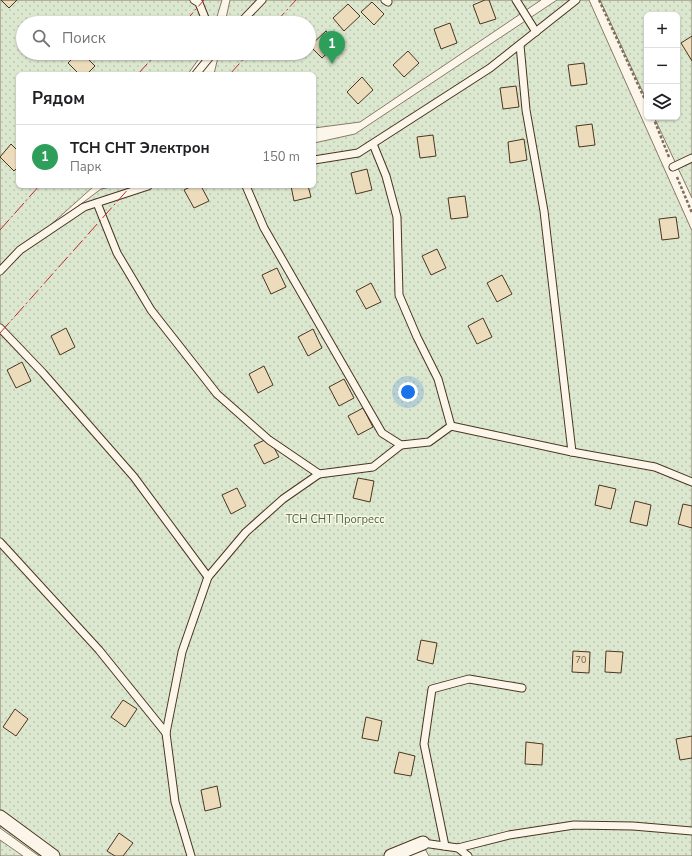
<!DOCTYPE html>
<html lang="ru">
<head>
<meta charset="utf-8">
<style>
  body { margin:0; font-family:"Nunito Sans",sans-serif; background:#f6f6f6; color:#202124 }
  .controls { position:absolute; right:12px; top:12px; display:grid; overflow:hidden; border-radius:6px; box-shadow:0 1px 3px #0004 }
  .controls button { width:36px; height:36px; display:grid; place-items:center; padding:0; border:0; border-bottom:1px solid #e0e0e0; background:#fff; color:#202124; font:20px sans-serif }
  .you { position:absolute; left:408px; top:392px; width:14px; height:14px; margin:-10px; border:3px solid #fff; border-radius:50%; background:#1a73e8; box-shadow:0 0 0 6px #1a73e833 }
  .badge { display:grid; place-items:center; width:26px; height:26px; border-radius:50%; background:#ea580c; color:#fff; font-size:13px; font-weight:700 }
  .pin { position:absolute; translate:-50% -33px; filter:drop-shadow(0 1px 2px #0008) }
  .pin::after { content:''; position:absolute; top:21px; width:14px; height:12px; background:inherit; clip-path:polygon(0 0,100% 0,50% 100%) }
  .list { margin:0; padding:0; list-style:none }
  h2 { display:flex; justify-content:space-between; align-items:center; height:52px; margin:0; padding:0 16px; font-size:17px }
  h2 small { font-size:13px; font-weight:400; color:#757577 }
  .list li { display:grid; grid-template-columns:26px 1fr auto; gap:12px; align-items:center; box-sizing:border-box; height:64px; padding:0 16px; border-top:1px solid #e0e0e0 }
  .list b { display:block; font-size:15px; white-space:nowrap }
  .list p { margin:0; font-size:13px; white-space:nowrap; color:#757577 }
  .list em { font-size:13px; font-style:normal; color:#757577 }
  .icon { flex:none; width:22px; height:22px; fill:none; stroke:currentColor; stroke-width:2; stroke-linecap:round; stroke-linejoin:round }
  .map { position:relative; flex:none; width:692px; height:856px; overflow:hidden }
  .search { position:absolute; background:#fff; box-shadow:0 1px 3px #0004; left:16px; top:16px; width:300px; height:44px; display:flex; align-items:center; gap:10px; box-sizing:border-box; padding:0 14px; border-radius:22px; color:#757577; font-size:15px }
  .panel { position:absolute; background:#fff; box-shadow:0 1px 3px #0004; left:16px; top:72px; width:300px; height:116px; border-radius:6px }
  .map>svg:first-child { display:block }
  .garden { fill:url(#garden-dots); stroke:#887966 }
  .building { fill:#ecdcbc; stroke:#4a3520 }
  .lines { fill:none; stroke-linecap:round; stroke-linejoin:round }
  .service-casing { stroke:#4a3520; stroke-width:9 }
  .minor-casing { stroke:#4a3520; stroke-width:15 }
  .path { stroke:#7f6f5c; stroke-width:2.5; stroke-dasharray:3 2; stroke-linecap:butt }
  .service { stroke:#fbf6e9; stroke-width:7 }
  .minor { stroke:#fbf6e9; stroke-width:13 }
  .power { stroke:#c62828; stroke-width:1; stroke-dasharray:14 3 2 3; stroke-linecap:butt }
  .labels { text-anchor:middle; stroke-width:3; stroke-linejoin:round; paint-order:stroke }
  .number-label { font-size:9px; fill:#725f47 }
  .park-label { font-size:11px; fill:#436837; stroke:#fbf6e9 }
</style>
</head>
<body>
<div class="map">
<svg width="692" height="856" viewBox="0 0 692 856">
  <defs>
    <pattern id="garden-dots" width="8" height="8" patternUnits="userSpaceOnUse"><rect width="8" height="8" fill="#dce7d0"/><path d="M2 2h.1M6 6h.1" fill="none" stroke="#bec7b2" stroke-width="1.8" stroke-linecap="round"/></pattern>
  </defs>
  <rect width="100%" height="100%" fill="#fbf6e9"/>
  <g class="garden">
    <polygon points="0,0 222,0 215,23 23,23 23,53 203,53 188,74 18,74 18,186 94,186 36,238 101,189 116,186 314,186 314,143 355,134 557,0 589,0 692,231 692,856 429,856 421,842 393,856 39,856 0,828"/>
    <polygon points="230,0 541,0 360,122 314,128 314,74 214,74 219,53 309,53 309,23 225,23"/>
    <polygon points="600,0 692,0 692,198 654,117 677,117 677,15 647,15 647,101"/>
    <polygon points="0,840 23,856 0,856"/>
  </g>
  <g class="building">
    <polygon points="1,0 17,0 9,8"/>
    <polygon points="485,0 489,0 496,19 480,24 473,5"/>
    <polygon points="372,2 384,14 374,25 361,12"/>
    <polygon points="348,4 360,16 344,31 333,18"/>
    <polygon points="450,23 457,43 441,49 434,29"/>
    <polygon points="326,31 337,44 322,58 310,46"/>
    <polygon points="692,36 692,61 681,43"/>
    <polygon points="408,51 419,63 404,77 393,65"/>
    <polygon points="78,53 82,53 95,66 87,74 79,74 68,63"/>
    <polygon points="584,63 587,84 571,86 568,65"/>
    <polygon points="362,77 373,90 358,104 347,92"/>
    <polygon points="516,86 519,107 503,109 500,88"/>
    <polygon points="592,124 595,145 579,147 576,126"/>
    <polygon points="433,135 436,156 420,158 417,137"/>
    <polygon points="524,139 527,160 510,163 508,142"/>
    <polygon points="11,144 18,151 18,167 14,171 0,157"/>
    <polygon points="367,169 372,190 356,194 351,173"/>
    <polygon points="192,186 201,186 209,201 194,208 184,190"/>
    <polygon points="291,186 308,186 311,197 294,201"/>
    <polygon points="465,196 468,217 451,219 448,198"/>
    <polygon points="676,217 679,238 662,240 659,219"/>
    <polygon points="437,249 446,268 431,275 422,256"/>
    <polygon points="277,268 286,287 271,294 262,275"/>
    <polygon points="502,275 512,294 497,302 487,283"/>
    <polygon points="371,283 381,302 366,309 356,291"/>
    <polygon points="483,318 492,337 477,344 468,326"/>
    <polygon points="66,328 75,347 60,355 51,336"/>
    <polygon points="313,329 322,348 308,356 298,337"/>
    <polygon points="22,362 31,381 16,388 7,370"/>
    <polygon points="264,366 273,385 258,393 249,374"/>
    <polygon points="344,379 354,398 339,406 329,387"/>
    <polygon points="363,408 373,427 358,435 348,416"/>
    <polygon points="269,438 279,457 264,464 254,445"/>
    <polygon points="358,478 374,481 370,502 353,498"/>
    <polygon points="599,485 616,489 611,509 595,505"/>
    <polygon points="237,488 246,506 231,514 222,495"/>
    <polygon points="635,501 651,505 647,526 630,522"/>
    <polygon points="683,504 692,506 692,528 678,524"/>
    <polygon points="421,640 437,643 433,664 417,660"/>
    <polygon points="573,651 590,652 589,673 572,672"/>
    <polygon points="606,651 623,652 621,673 605,672"/>
    <polygon points="123,700 137,709 125,727 111,717"/>
    <polygon points="15,709 28,719 16,736 3,727"/>
    <polygon points="366,717 382,721 378,741 362,738"/>
    <polygon points="692,736 692,758 680,760 676,739"/>
    <polygon points="526,742 543,744 542,765 525,764"/>
    <polygon points="399,752 415,756 411,776 394,773"/>
    <polygon points="217,786 221,807 205,811 201,790"/>
    <polygon points="119,833 133,843 123,856 115,856 107,851"/>
  </g>
  <g class="lines">
    <g class="service-casing">
      <g id="service">
        <polyline points="194,0 199,3 207,23"/>
        <polyline points="385,0 388,2"/>
        <polyline points="516,0 536,32"/>
        <polyline points="240,23 262,0"/>
        <polyline points="520,45 526,110 544,211 572,452"/>
        <polyline points="196,74 213,53"/>
        <polyline points="314,160 358,153 490,68 576,0"/>
        <polyline points="673,167 692,158"/>
        <polyline points="246,186 264,228 382,433 401,445 429,442 451,426 438,379 417,337 399,295 397,217 386,176 373,144"/>
        <polyline points="97,203 117,253 151,310 217,394 269,440 319,474 373,467 401,445"/>
        <polyline points="0,271 20,250 84,207 148,186"/>
        <polyline points="0,328 43,373 134,477 208,577"/>
        <polyline points="451,426 572,452 655,467 692,482"/>
        <polyline points="0,542 99,650 166,733"/>
        <polyline points="423,843 458,848 468,856"/>
        <polyline points="445,846 424,744 432,689 469,679 522,688"/>
        <polyline points="458,848 509,835 574,825 633,826 692,831"/>
        <polyline points="191,856 175,802 166,733 182,652 208,577 246,532 283,499 319,474"/>
      </g>
    </g>
    <g class="minor-casing">
      <g id="minor">
        <polyline points="0,817 53,856"/>
        <polyline points="391,856 423,843"/>
      </g>
    </g>
    <g class="path">
      <polyline points="599,0 647,104"/>
      <polyline points="653,117 669,157"/>
      <polyline points="677,177 692,213"/>
    </g>
    <use href="#service" class="service"/>
    <use href="#minor" class="minor"/>
    <g class="power">
      <polyline points="184,23 204,0"/>
      <polyline points="275,23 296,0"/>
      <polyline points="138,74 157,53"/>
      <polyline points="230,74 249,53"/>
      <polyline points="0,230 39,186"/>
      <polyline points="0,333 131,186"/>
    </g>
  </g>
  <g class="labels">
    <g class="number-label">
      <text x="581" y="663">70</text>
    </g>
    <g class="park-label">
      <text x="335" y="523">ТСН СНТ Прогресс</text>
    </g>
  </g>
</svg>
<div class="controls">
<button>+</button>
<button>−</button>
<button><svg class="icon" aria-label="layers" viewBox="0 0 24 24"><path d="M12 4l9 5-9 5-9-5zM3 14l9 5 9-5"/></svg></button>
</div>
<div class="you"></div>
<div class="pin badge" style="left:332px;top:64px;background:#2e9e5b">1</div>
<div class="search"><svg class="icon" aria-label="search" viewBox="0 0 24 24"><circle cx="10" cy="10" r="6"/><path d="M15 15l6 6"/></svg>Поиск</div>
<section class="panel">
<h2>Рядом<small></small></h2>
<ul class="list">
<li><span class="badge" style="background:#2e9e5b">1</span><div><b>ТСН СНТ Электрон</b><p>Парк</p></div><em>150 m</em></li>
</ul>
</section>
</div>
</body>
</html>
